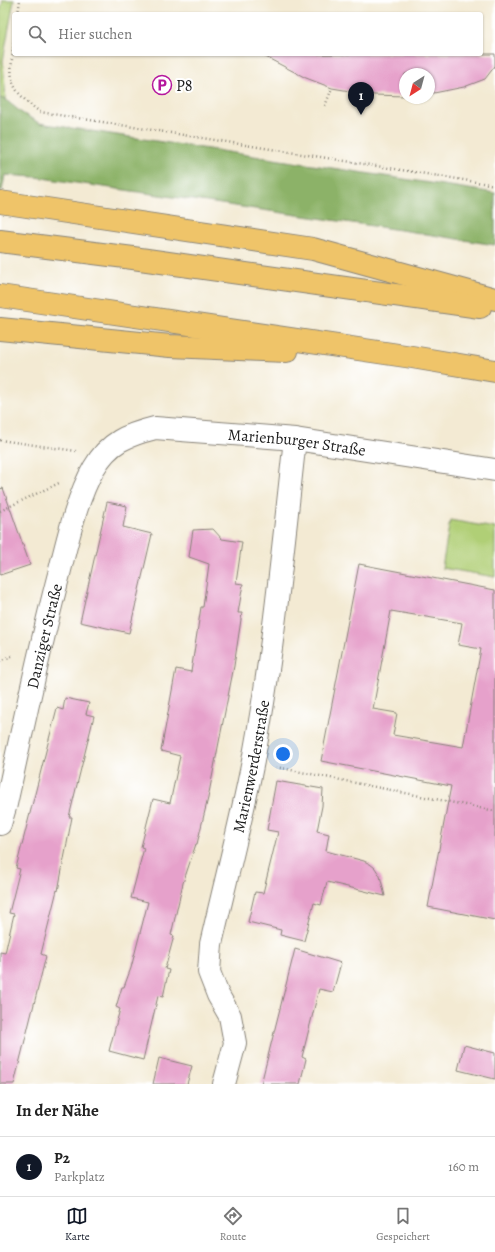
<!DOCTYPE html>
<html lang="de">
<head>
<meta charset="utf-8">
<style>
  body { margin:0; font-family:Alegreya,serif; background:#f2f2f2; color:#222 }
  .compass { position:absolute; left:399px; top:68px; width:36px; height:36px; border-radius:50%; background:#fff; box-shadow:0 1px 3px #0004; rotate:216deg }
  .you { position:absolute; left:283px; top:754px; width:14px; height:14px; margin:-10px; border:3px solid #fff; border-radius:50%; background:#1a73e8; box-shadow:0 0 0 6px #1a73e833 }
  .badge { display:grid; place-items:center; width:26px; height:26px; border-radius:50%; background:#111827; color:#fff; font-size:13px; font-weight:700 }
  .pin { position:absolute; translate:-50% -33px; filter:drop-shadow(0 1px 2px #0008) }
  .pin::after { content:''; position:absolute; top:21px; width:14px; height:12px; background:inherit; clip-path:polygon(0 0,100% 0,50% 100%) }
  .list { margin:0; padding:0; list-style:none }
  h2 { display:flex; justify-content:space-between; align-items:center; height:52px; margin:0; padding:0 16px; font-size:17px }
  h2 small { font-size:13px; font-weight:400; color:#767676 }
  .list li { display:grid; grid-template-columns:26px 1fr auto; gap:12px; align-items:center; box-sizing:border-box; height:60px; padding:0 16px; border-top:1px solid #e0e0e0 }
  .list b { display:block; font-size:15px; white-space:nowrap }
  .list p { margin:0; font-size:13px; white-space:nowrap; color:#767676 }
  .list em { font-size:13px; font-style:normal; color:#767676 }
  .icon { flex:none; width:22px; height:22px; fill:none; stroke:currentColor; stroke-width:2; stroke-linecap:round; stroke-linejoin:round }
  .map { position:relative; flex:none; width:495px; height:1084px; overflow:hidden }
  .search { position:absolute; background:#fff; box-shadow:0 1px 3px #0004; left:12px; right:12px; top:12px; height:44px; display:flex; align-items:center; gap:10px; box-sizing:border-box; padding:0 14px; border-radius:4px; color:#767676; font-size:15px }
  .sheet { height:112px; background:#fff }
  nav { display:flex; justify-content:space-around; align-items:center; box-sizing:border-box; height:56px; border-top:1px solid #e0e0e0; background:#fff; font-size:11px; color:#767676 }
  nav a { display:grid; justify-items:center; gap:2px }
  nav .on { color:#111827 }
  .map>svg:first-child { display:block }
  .green { fill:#b0cf76; stroke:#667649 }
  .forest { fill:#8cb267; stroke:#546742 }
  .building { fill:#e6a1cb; fill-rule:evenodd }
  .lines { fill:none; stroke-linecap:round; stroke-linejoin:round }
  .minor-casing { stroke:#888378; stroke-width:24 }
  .motorway-casing { stroke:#888378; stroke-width:24 }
  .path { stroke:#888378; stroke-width:2.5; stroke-dasharray:1 3; stroke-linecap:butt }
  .minor { stroke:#fff; stroke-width:22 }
  .motorway { stroke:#efc469; stroke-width:22 }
  .labels { text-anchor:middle; stroke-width:4; stroke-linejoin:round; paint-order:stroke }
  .poi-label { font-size:16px; fill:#1c1c1c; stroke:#fff; text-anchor:start }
  .street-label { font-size:16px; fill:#1c1c1c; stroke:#fff }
</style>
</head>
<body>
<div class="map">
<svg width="495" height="1084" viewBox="0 0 495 1084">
  <rect width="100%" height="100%" fill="#fff"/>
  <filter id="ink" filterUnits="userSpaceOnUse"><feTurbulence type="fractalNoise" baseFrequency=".025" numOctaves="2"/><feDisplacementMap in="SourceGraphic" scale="8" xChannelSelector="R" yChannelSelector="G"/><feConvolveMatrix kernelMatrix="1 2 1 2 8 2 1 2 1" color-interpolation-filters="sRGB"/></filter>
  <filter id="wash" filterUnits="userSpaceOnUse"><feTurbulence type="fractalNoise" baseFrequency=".012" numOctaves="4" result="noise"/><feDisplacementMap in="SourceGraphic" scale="16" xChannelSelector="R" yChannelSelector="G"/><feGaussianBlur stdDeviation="0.9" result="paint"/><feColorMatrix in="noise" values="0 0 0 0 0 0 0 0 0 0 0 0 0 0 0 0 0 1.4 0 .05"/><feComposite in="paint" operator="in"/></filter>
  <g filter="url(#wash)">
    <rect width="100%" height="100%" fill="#f3ead3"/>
    <g class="green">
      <polygon points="3,0 14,0 3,61 6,100 0,98 0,13"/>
      <polygon points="450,520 495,528 495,577 442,568"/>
    </g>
    <polygon class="forest" points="0,98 6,100 22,113 39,123 495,193 495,245 414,232 35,177 5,175 2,191 0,190"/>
    <g id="blocks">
      <g class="building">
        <polygon points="260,54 495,54 495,66 485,79 464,87 429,94 429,74 405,74 405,96 374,95 332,88 306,78"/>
        <polygon points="3,488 30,565 0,575 0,489"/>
        <polygon points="107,502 127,506 123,527 152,534 129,633 80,622"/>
        <polygon points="213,529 222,539 242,542 236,583 243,584 238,613 242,613 234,666 208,798 197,844 196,844 183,883 171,935 174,936 165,969 169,970 166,983 163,997 158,996 143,1060 109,1051 120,1009 116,1007 122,987 124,987 131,968 148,902 131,898 144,848 141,847 153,799 170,803 180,756 161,751 176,669 191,672 201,607 203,607 209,564 189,557 193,530"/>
        <path d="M359,564l136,26v330l-67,-13 23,-121 -130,-25zM391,611l71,12 -4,22 23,4 -18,98 -70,-12 4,-22 -24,-4z"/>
        <polygon points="65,698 89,703 86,714 94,716 69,817 72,817 58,891 57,890 41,954 46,956 14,1084 0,1084 0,952 5,953 14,914 9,913 20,869 16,868 57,708 63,710"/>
        <polygon points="276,781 323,789 322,806 317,831 329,834 326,851 364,861 370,864 375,868 380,876 385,896 327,882 321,905 314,903 304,941 280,935 281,930 248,922 255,892 263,893 278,832 267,830"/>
        <polygon points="295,949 341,963 333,992 319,989 302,1057 306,1059 300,1084 261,1084"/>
        <polygon points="464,1045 495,1053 495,1079 458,1070"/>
        <polygon points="159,1058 192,1066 187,1084 153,1084"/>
      </g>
    </g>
  </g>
  <g filter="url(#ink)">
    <use href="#blocks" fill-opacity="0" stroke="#888378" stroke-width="1"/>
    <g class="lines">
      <g class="minor-casing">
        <g id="minor">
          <path id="s1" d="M0,824l6,-20c17,-77 33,-154 53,-230 8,-32 18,-77 35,-106 15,-26 33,-33 61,-40l140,11 200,31"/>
          <path id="s2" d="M224,1084l11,-41 -5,-27 -12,-21 -9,-23 2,-28c14,-61 30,-122 42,-183 20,-106 30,-214 42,-322"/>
        </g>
      </g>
      <g class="motorway-casing">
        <g id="motorway">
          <polyline points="0,202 313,249 495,299"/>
          <polyline points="0,241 133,258 480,307"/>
          <polyline points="0,296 412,357 495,371"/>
          <polyline points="0,329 170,346 287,351"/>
        </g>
      </g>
      <g class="path">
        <polyline points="18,14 20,0"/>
        <path d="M14,43c-5,38 -6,45 26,69l455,73"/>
        <polyline points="325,106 332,88"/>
        <polyline points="0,440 76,451"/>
        <polyline points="0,511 59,483"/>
        <polyline points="0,661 14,655"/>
        <polyline points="276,767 495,811"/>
      </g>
      <use href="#minor" class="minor"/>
      <use href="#motorway" class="motorway"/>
    </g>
  </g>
  <defs>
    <g id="parking-ring" transform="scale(1)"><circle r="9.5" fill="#fff" stroke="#b5179e" stroke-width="1.5"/><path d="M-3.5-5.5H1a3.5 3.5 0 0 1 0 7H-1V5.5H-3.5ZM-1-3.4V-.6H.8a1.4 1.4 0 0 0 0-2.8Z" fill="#b5179e"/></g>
  </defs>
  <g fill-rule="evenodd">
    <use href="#parking-ring" x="162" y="85"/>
  </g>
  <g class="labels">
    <g class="poi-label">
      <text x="176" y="91">P8</text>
    </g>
    <g class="street-label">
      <text dy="6" stroke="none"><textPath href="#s1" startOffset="587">Marienburger Straße</textPath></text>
      <text dy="6" stroke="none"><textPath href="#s1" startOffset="193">Danziger Straße</textPath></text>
      <text dy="6" stroke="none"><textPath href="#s2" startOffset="329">Marienwerderstraße</textPath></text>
    </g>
  </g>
</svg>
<svg class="compass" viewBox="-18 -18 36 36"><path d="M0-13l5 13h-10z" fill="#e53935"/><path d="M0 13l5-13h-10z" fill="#767676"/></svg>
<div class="you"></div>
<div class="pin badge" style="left:361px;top:115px">1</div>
<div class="search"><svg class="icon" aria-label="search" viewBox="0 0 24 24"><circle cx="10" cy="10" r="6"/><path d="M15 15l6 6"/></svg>Hier suchen</div>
</div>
<section class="sheet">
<h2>In der Nähe<small></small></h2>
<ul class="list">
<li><span class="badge">1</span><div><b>P2</b><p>Parkplatz</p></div><em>160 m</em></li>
</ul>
</section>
<nav>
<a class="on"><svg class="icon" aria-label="map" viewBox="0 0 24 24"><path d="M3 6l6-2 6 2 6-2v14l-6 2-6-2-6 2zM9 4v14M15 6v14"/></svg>Karte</a>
<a><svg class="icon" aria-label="directions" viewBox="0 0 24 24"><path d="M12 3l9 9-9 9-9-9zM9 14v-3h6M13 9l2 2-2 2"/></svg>Route</a>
<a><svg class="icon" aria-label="saved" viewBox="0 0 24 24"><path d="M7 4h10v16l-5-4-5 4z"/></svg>Gespeichert</a>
</nav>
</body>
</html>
